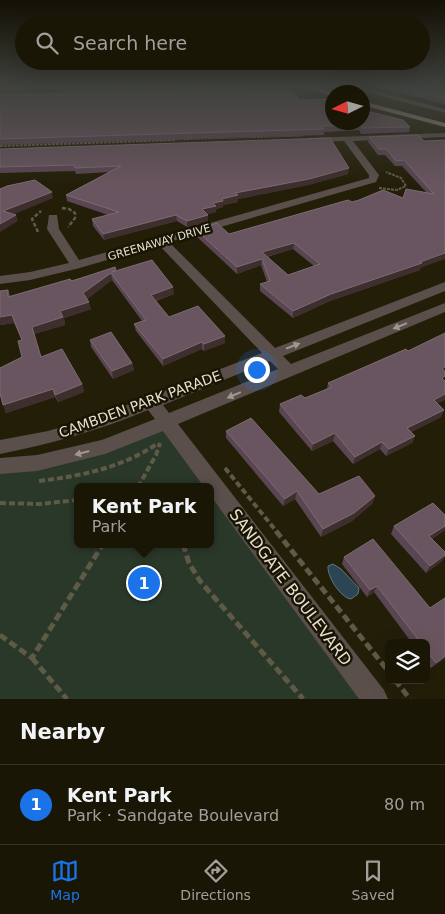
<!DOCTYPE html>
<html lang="en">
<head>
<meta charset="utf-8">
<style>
  body { margin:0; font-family:"DejaVu Sans",sans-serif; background:#231f10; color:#f1f3f6 }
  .controls { position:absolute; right:15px; bottom:15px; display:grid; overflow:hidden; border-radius:8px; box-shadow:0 5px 20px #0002 }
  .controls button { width:45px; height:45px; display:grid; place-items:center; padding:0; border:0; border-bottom:1px solid #383528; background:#1a1606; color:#f1f3f6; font:25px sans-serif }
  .compass { position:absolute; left:325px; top:85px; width:45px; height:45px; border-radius:50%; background:#1a1606; box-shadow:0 5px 20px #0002; rotate:265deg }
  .you { position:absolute; left:256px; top:369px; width:18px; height:18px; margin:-12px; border:4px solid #fff; border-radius:50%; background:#1a73e8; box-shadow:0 0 0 8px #1a73e833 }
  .badge { display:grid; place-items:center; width:32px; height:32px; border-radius:50%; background:#1a73e8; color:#fff; font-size:16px; font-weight:700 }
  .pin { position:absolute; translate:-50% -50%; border:2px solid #fff; box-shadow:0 1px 5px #0006 }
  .popup { position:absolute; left:74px; top:483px; width:140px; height:65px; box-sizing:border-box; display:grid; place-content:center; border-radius:8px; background:#1a1606; filter:drop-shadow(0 1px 4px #0005); font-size:16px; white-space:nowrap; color:#9f9f9b }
  .popup b { font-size:19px; color:#f1f3f6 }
  .popup::after { content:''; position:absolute; left:50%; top:100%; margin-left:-10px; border:10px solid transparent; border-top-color:#1a1606 }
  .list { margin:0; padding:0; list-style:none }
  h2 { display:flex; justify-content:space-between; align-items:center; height:65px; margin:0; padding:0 20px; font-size:21px }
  h2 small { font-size:16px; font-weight:400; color:#9f9f9b }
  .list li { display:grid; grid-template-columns:32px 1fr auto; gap:15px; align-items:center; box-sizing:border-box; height:80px; padding:0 20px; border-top:1px solid #383528 }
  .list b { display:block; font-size:19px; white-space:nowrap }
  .list p { margin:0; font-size:16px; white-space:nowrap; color:#9f9f9b }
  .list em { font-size:16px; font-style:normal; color:#9f9f9b }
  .icon { flex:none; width:28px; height:28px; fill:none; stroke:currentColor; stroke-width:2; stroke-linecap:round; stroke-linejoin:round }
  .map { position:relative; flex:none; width:445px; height:699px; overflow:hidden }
  .search { position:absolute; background:#1a1606; box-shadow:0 5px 20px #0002; left:15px; right:15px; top:15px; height:55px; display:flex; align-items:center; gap:12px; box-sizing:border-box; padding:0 18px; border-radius:28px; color:#9f9f9b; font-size:19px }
  .sheet { height:145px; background:#1a1606 }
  nav { display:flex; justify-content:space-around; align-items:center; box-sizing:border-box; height:70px; border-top:1px solid #383528; background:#1a1606; font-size:14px; color:#9f9f9b }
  nav a { display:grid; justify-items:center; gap:2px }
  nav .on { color:#1a73e8 }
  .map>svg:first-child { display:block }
  .green { fill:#2a3829; fill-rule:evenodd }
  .water { fill:#2b4554; stroke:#62747a }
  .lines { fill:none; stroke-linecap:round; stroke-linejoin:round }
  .path-far4 { stroke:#5e5a46; stroke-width:1; stroke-dasharray:2.5 1; stroke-linecap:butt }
  .path-far3 { stroke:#5e5a46; stroke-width:2; stroke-dasharray:3 1; stroke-linecap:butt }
  .path-far2 { stroke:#5e5a46; stroke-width:2.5; stroke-dasharray:4 2; stroke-linecap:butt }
  .path-far1 { stroke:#5e5a46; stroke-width:4; stroke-dasharray:6 3; stroke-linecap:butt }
  .path { stroke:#5e5a46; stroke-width:5; stroke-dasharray:8 4; stroke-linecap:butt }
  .street { fill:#5a4f4b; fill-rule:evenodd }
  .primary { fill:#968077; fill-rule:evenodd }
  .wall { fill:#5a4552; fill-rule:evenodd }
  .shaded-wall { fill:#3e2e2e }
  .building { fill:#69555f; stroke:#7c6b71; fill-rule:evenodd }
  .oneway { fill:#9e988e }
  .labels { text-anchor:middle; stroke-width:5; stroke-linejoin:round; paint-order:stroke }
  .far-street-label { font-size:11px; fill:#e3e0d2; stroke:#191502 }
  .street-label { font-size:14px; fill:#e3e0d2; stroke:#191502 }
  .near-street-label { font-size:16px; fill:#e3e0d2; stroke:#191502 }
</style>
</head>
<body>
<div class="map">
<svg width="445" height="699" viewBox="0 0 445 699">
  <rect width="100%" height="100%" fill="#231e08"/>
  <path class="green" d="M166,423l209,276h-375v-233zM78,487h132v57h-132z"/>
  <path class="water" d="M333,564l8,5 18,19 -1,6 -7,5c-10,-1 -24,-22 -23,-33z"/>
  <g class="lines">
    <g class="path-far4">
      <polyline points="281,87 293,91"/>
      <polyline points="0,92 185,87"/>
      <polyline points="138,141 302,136"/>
    </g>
    <g class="path-far3">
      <polyline points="0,146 175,140"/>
      <polyline points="379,188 397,190 406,186 401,178 386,172"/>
      <polyline points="62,208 66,209"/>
    </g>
    <g class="path-far2">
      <polyline points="62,208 69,209 75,213 75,218 68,227"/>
      <polyline points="38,232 32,219 41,211"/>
    </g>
    <g class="path-far1">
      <polyline points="225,468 277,532"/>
      <path d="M39,481c42,-5 82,-13 118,-37"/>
      <polyline points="138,487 156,455 160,443"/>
      <polyline points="0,503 39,504 78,500"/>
    </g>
    <g class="path">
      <polyline points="276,531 389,672"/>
      <polyline points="183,544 189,563 200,581 303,699"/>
      <polyline points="0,635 32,658 103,544"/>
      <polyline points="32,658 67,699"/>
      <polyline points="395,680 410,699"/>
    </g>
    <g class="street">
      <polygon points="271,87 232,92 229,90 239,87"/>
      <polygon points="347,87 359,87 445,109 445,113"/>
      <path d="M445,133v4l-92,4 26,34 -3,7 -207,60 106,106 170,-66v9l-162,65 8,8 154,-61v9l-267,112 206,266 4,9h-29l-149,-204v-8h-6l-41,-56 -58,23 -68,17 -37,3v-16l37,-3 65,-15 53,-21 -7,-9c-48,20 -97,34 -148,44v-14l48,-9 51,-15 163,-63 -103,-108 -83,24 -46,11 -30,4v-8l30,-4 39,-9 -22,-34 2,-14h8l2,14 20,31 290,-82v-3l-25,-34 -33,1 -4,-2 1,-2zM270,361l8,8 -109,44 -6,-8z"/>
    </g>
    <g class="primary">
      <polygon points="303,87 315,87 334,92 332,96"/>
      <polygon points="324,87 337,87 350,92 341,92"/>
      <polygon points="362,101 445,123 445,127 362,105"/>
    </g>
  </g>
  <g class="wall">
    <polygon points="0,87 170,87 0,91"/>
    <polygon points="386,87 445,87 445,104 385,89"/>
    <polygon points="251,91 300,100 332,122 410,127 409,132 361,134 359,130 324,132 324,135 0,145 0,94"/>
    <path d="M369,137l55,4 21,-1 -25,130 -90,31 -37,17 -33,-27v-7l7,-2 -6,-17 -24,9 -41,-38v-6l33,4 123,-32 51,-4 23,-6 -24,-26h-7l-10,-11h-7l-10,-13zM293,249l21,17 -26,9 -21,-18z"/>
    <polygon points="0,149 348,174 308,185 238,199 238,202 223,205 223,207 216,209 216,212 207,214 208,222 187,227 177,221 104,240 93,226 92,219 108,215 67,201 66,195 109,172 76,174 75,171 0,173"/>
    <polygon points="116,269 117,271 174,294 156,301 169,317 225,336 225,343 204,351 202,349 163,366 136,331 134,324 142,321 112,280 87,299 91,309 64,318 65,325 34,334 41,357 82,384 84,392 58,402 55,397 6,413 1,398 0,396 0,368 22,357 22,340 14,323 0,325 8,290 10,296"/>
    <polygon points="90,340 132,363 134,370 113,379 91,347"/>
    <polygon points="408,351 438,404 444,410 441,417 411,432 415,436 412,443 386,456 380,449 353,464 333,441 312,451 279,412 280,404 305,398 327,389 328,383"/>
    <polygon points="226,431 319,494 373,503 352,521 321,537 295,499 283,506 226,438"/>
    <polygon points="445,515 445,530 432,539 445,552 445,556 442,561 426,573 391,534 394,526"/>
    <polygon points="344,557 430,608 445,598 445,658 431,668 426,662 426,643 412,643 374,592 367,597 342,564"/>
  </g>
  <g class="shaded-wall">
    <polygon points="349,168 348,174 308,185 238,199 238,202 223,205 223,207 216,209 216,212 202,216 202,209 213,203 235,193"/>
    <polygon points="52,192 53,198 5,218 3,211"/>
    <polygon points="16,215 18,221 0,232 0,224"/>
    <polygon points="176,215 177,221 104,240 103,234"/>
    <polygon points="208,215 208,222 187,227 187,221"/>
    <polygon points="294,243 293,249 261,258 262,252"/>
    <polygon points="445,253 445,259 420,268 420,270 330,301 293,318 293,311 331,294"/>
    <polygon points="262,259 261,265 237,274 237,267"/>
    <polygon points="111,273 112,280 85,301 83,293"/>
    <polygon points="173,287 174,294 151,302 151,295"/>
    <polygon points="89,302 91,309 64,318 65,325 34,334 32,327 60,311"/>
    <polygon points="12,315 14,323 0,325 0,317"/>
    <polygon points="225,336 225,343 204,351 204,344"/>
    <polygon points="202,342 202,349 163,366 163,359"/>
    <polygon points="132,363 134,370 113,379 112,371"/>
    <polygon points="82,384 84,392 58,402 55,395"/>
    <polygon points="53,389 55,397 6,413 3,405"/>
    <polygon points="445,394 445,400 431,407 434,400"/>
    <polygon points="444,410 441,417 405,435 407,428"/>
    <polygon points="335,433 333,441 312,451 313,444"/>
    <polygon points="415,436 412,443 386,456 389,449"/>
    <polygon points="382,442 380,449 353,464 355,457"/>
    <polygon points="297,491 295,499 283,506 285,499"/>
    <polygon points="375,496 373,503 352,521 321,537 323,529"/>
    <polygon points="445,526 445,530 426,543 429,536"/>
    <polygon points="445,555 442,561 426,573 430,566"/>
    <polygon points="377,586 374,592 367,597 370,590"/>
    <polygon points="445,656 445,658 431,668 436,663"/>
  </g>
  <g class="building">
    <polygon points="250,87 251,91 256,91 292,90 300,100 326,99 332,108 332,122 362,122 362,110 403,120 410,127 362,128 360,125 322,126 324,129 0,139 0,94"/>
    <polygon points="397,87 445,87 445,99"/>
    <path d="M418,135l6,6 21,-1v113l-25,9 2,1 -91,31 -38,17 -33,-27 10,-3 -8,-22 -25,8 -41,-37 21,-7 12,11 119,-34 4,2 7,-2 24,-10 20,8 3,-9 28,5 -30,-34 -8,1 -10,-12h-7l-10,-12zM294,243l26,21 -32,11 -26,-23z"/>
    <polygon points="330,138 349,168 309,179 235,193 238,195 222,199 223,201 213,203 216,206 202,209 208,215 187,221 176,215 103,234 92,219 119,212 66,195 121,166 75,168 74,165 0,167 0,149"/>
    <polygon points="35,180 52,192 3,211 16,215 0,224 0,189 7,186"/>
    <polygon points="152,260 173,287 151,295 169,317 198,306 225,336 204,344 202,342 163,359 134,324 146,320 111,273 83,293 89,302 60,311 63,317 32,327 41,357 62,349 82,384 55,395 53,389 3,405 0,393 0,368 22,357 18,341 22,340 12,315 0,317 0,291 8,290 8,297 70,279 72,281 115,267 116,269 112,272"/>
    <polygon points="111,332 132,363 112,371 90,340"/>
    <polygon points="445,333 445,367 442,369 445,371 445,376 442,378 445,381 445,394 434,400 444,410 407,428 415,436 389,449 382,442 355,457 335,433 313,444 280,404 301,395 305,398 332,387 328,383 406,349 408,351"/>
    <polygon points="251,418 319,494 359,476 375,496 354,513 323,529 297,491 285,499 226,431"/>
    <polygon points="433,503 445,515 445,526 429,536 445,552 445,555 430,566 394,526"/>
    <polygon points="373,539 430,608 445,598 445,656 436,663 426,650 426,643 421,643 377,586 370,590 344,557"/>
  </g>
  <defs><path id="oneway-solid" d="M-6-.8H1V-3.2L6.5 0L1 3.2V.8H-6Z" transform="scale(1.25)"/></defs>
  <g class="oneway">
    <use href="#oneway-solid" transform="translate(400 326) rotate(158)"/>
    <use href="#oneway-solid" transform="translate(293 346) rotate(-21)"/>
    <use href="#oneway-solid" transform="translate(234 395) rotate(157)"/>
    <use href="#oneway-solid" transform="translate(82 453) rotate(165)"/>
  </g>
  <linearGradient id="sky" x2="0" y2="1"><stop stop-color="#131004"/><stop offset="0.47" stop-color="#3f413d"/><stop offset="1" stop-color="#3f413d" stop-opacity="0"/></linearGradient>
  <rect width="445" height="185" fill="url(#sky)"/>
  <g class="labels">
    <g class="far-street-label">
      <text transform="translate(159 242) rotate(-16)" y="4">GREENAWAY DRIVE</text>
    </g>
    <g class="street-label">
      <text transform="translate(140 404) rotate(-20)" y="5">CAMBDEN PARK PARADE</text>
    </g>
    <g class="near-street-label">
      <text transform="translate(291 587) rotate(53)" y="6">SANDGATE BOULEVARD</text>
    </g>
  </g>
</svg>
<div class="controls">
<button><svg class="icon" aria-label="layers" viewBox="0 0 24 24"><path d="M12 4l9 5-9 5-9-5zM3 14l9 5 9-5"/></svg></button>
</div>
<svg class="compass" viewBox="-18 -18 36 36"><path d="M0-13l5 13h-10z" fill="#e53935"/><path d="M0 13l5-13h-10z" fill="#9f9f9b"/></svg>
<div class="you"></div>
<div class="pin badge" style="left:144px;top:583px">1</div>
<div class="popup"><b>Kent Park</b>Park</div>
<div class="search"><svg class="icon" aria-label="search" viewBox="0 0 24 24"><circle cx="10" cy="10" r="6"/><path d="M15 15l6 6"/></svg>Search here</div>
</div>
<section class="sheet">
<h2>Nearby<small></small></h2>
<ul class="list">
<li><span class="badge">1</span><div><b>Kent Park</b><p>Park · Sandgate Boulevard</p></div><em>80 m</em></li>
</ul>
</section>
<nav>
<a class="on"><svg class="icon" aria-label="map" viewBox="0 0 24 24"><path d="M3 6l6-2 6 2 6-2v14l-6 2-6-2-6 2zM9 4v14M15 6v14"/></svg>Map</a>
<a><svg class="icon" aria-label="directions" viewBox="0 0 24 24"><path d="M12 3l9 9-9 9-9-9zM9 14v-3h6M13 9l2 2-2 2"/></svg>Directions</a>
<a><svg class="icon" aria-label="saved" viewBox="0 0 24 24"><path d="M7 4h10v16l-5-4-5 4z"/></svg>Saved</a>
</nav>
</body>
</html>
